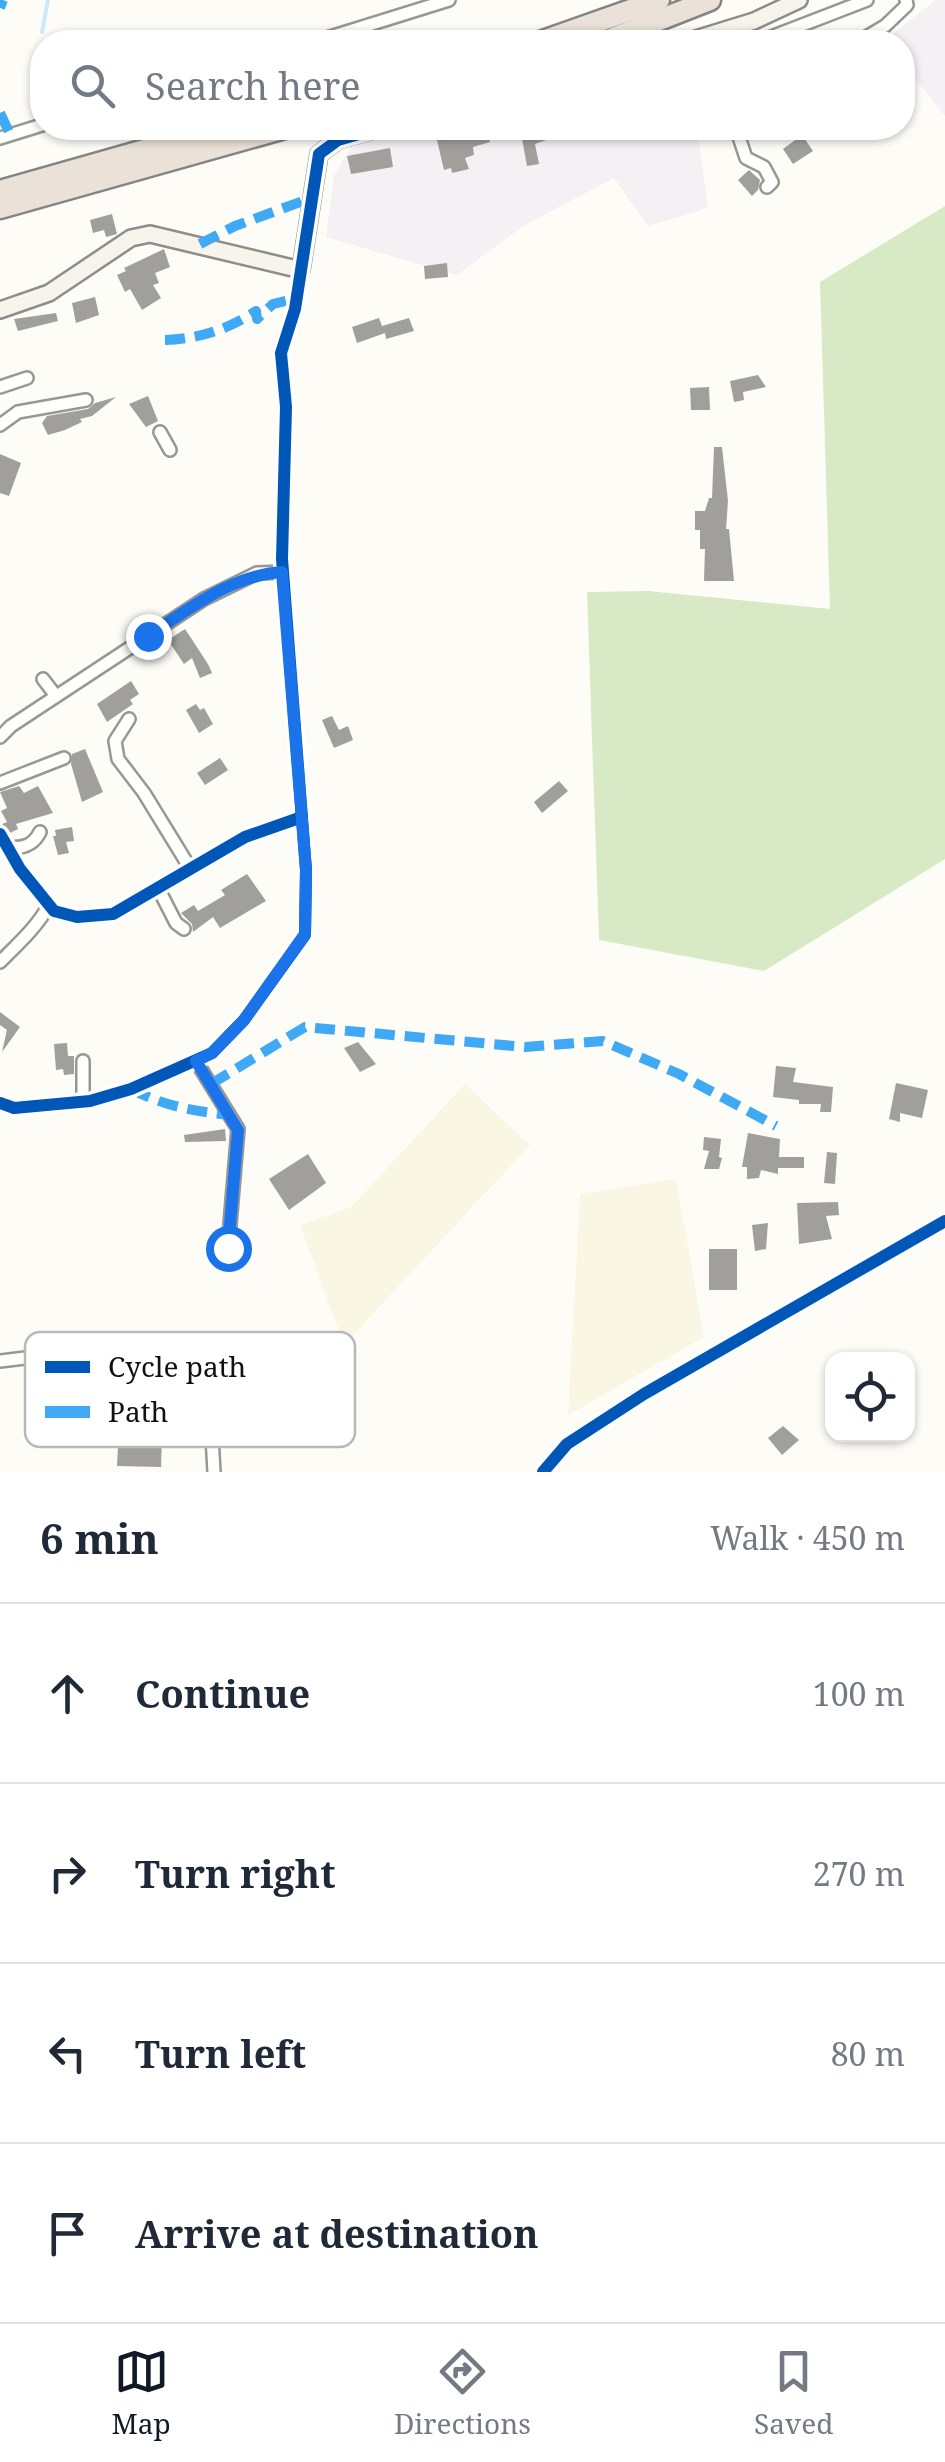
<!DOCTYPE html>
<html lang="en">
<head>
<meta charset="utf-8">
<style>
  body { margin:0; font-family:"Noto Serif",serif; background:#f6f6f7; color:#1f2937 }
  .controls { position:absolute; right:30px; bottom:30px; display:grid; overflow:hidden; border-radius:20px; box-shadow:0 2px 8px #0004 }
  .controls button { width:90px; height:90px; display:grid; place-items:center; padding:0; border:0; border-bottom:2px solid #e0e1e3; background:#fff; color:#1f2937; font:50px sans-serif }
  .stop { position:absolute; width:30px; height:30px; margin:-22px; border:8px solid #1a73e8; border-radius:50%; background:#fff }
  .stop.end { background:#1a73e8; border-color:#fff; box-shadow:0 2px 10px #0008 }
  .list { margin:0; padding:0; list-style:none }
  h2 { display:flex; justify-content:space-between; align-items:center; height:130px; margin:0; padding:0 40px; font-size:42px }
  h2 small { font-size:32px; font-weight:400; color:#747a83 }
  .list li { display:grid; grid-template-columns:65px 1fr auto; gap:30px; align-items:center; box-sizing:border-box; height:180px; padding:0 40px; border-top:2px solid #e0e1e3 }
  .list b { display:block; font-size:38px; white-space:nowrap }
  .list em { font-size:32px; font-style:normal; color:#747a83 }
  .icon { flex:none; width:55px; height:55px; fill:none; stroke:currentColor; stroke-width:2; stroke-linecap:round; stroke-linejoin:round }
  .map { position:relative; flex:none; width:945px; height:1472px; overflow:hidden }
  .search { position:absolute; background:#fff; box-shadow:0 2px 8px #0004; left:30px; right:30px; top:30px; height:110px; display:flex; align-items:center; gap:25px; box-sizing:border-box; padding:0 35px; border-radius:40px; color:#747a83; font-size:38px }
  .sheet { height:850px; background:#fff }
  nav { display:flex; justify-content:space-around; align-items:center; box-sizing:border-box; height:140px; border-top:2px solid #e0e1e3; background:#fff; font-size:28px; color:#747a83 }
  nav a { display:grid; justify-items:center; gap:5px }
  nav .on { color:#111827 }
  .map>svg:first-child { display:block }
  .industrial { fill:#f5f0f3 }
  .farmland { fill:#f9f7e4 }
  .forest { fill:#d8eac5 }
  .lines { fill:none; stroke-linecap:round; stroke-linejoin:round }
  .stream { stroke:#cde8f7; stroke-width:4 }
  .building { fill:#a19f9c }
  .street-casing { stroke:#979795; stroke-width:16 }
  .secondary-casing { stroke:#8e8d8b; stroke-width:20 }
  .highway-casing { stroke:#858482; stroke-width:25 }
  .street { stroke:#fffffe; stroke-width:11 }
  .secondary { stroke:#f6f4eb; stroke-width:15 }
  .highway { stroke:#eae1d8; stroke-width:20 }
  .quiet { stroke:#3fa9f5; stroke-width:10; stroke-dasharray:20 10; stroke-linecap:butt }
  .cycleway-casing { stroke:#fff; stroke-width:19 }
  .cycleway { stroke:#0057b8; stroke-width:12 }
  .route { stroke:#1a73e8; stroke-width:12 }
  .key { fill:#fff; stroke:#b8b8b8; stroke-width:2.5 }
  .key-label { font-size:28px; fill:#111 }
</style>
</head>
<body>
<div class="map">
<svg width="945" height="1472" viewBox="0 0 945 1472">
  <rect width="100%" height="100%" fill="#fdfcf7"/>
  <g class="industrial">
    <polygon points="936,0 945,0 945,116 903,63 902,42 885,40"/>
    <polygon points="380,128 697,128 708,208 648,226 614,178 523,226 457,275 326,237 334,176 360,132"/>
  </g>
  <g class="farmland">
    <polygon points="465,1084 530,1145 344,1345 300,1225 351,1207"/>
    <polygon points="676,1179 704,1337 568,1415 580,1194"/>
  </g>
  <polygon class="forest" points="945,206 945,859 764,971 599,940 587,592 648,591 830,609 820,282"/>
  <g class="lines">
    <polyline class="stream" points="42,32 48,0"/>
  </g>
  <g class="building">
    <polygon points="461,128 506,128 506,131 488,136 490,142 473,147 474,155 465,158 469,169 452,173 451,168 444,170 436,136"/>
    <polygon points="520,128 577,128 577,129 535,144 539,164 527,166"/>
    <polygon points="802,135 813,151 793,164 783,149"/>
    <polygon points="390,148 393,167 351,174 347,156"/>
    <polygon points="749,170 760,180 758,190 752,196 738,180"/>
    <polygon points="112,214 117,234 106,237 104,230 93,233 90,220"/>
    <polygon points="164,249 170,267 155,273 159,283 153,285 161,298 142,310 130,289 125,292 117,275 126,271 124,268"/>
    <polygon points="447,263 448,277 425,279 424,266"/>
    <polygon points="95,297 99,315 76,323 72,303"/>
    <polygon points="56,313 58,321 18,331 14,319"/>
    <polygon points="379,318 382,326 409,318 414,331 386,339 385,333 357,343 352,327"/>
    <polygon points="758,375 766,387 743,392 744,400 734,402 730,381"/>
    <polygon points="709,387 710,410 691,410 690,388"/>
    <polygon points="148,396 158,421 146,427 129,404"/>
    <polygon points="116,397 92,416 80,419 82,422 65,430 48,435 42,423 47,416 88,409 95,403"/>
    <polygon points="714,447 722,447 728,501 726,529 729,529 734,581 704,581 705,549 700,549 700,530 695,530 695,511 705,511 709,498 712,498"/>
    <polygon points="0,454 21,463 9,496 0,493"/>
    <polygon points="185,629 208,664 212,673 200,678 192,658 184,664 168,640"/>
    <polygon points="131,681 139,694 130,700 133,704 107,722 97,704"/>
    <polygon points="196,704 200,710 204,708 213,724 199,733 186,710"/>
    <polygon points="332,716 339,730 348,726 353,740 334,748 322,720"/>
    <polygon points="85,749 103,792 82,802 71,764 72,754"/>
    <polygon points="220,758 228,770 205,785 197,773"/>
    <polygon points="559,781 568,791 542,813 534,802"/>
    <polygon points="19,786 24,793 38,786 53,813 16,824 18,829 10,833 2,824 7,822 1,811 7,808 0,792"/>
    <polygon points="72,827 74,841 66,842 69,853 58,855 53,836 56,836 55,830"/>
    <polygon points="247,874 266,901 220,928 213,917 193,932 192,924 181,913 194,905 198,911 225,895 221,890"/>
    <polygon points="0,1012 20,1027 2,1052 7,1030 0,1025"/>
    <polygon points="358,1042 376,1064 360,1072 344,1048"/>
    <polygon points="67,1043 68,1056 74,1056 74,1074 64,1075 63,1069 56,1070 54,1044"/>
    <polygon points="776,1066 796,1068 793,1082 833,1087 831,1112 820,1112 821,1104 799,1104 799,1100 773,1097"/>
    <polygon points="896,1083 928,1090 922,1118 900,1113 900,1122 889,1119"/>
    <polygon points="225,1129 226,1141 185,1142 184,1135"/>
    <polygon points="748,1133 780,1139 779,1157 804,1157 804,1168 778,1168 778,1174 761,1170 759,1178 747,1179 747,1167 742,1167"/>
    <polygon points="704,1137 721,1139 719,1157 722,1158 719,1169 704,1169 709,1151 703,1150"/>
    <polygon points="827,1152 837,1153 835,1184 824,1183"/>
    <polygon points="308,1154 326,1183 289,1210 269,1179"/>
    <polygon points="838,1202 839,1215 826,1216 832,1239 799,1244 797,1203"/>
    <polygon points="768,1223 766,1249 755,1251 752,1225"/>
    <rect x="709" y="1249" width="28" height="41"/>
    <polygon points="169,1375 170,1432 162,1433 161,1467 117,1466 118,1445 149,1446 147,1376"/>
    <polygon points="783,1426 799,1440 782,1455 768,1438"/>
  </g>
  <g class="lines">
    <g class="street-casing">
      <g id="street">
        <polyline points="766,39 867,0"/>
        <polyline points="314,42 449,0"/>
        <polyline points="858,42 885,26 907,5 906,0"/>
        <polyline points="736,128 746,158 764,167 772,182 767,187"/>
        <polyline points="771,128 773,128"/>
        <polyline points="0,138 42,125"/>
        <polyline points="0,387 27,378"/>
        <polyline points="0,425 18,412 86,400"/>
        <polyline points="160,432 170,450"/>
        <polyline points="43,679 56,696"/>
        <polyline points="129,719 115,741 118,759 144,793 190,868"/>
        <polyline points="0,737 11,726 204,599 257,573 283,572"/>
        <polyline points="0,783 64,758"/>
        <polyline points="0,834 20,869 54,911 77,917 113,914 245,837 302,817"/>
        <path d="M7,847c15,2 26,-1 33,-15"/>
        <polyline points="158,888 176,923 184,929"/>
        <path d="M0,962c18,-18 37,-35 49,-57"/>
        <polyline points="83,1061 83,1102"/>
        <polyline points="196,1061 238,1129 228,1248"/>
        <polyline points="0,1103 14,1108 90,1101 131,1089 212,1053 244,1020 305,935 306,870 282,559 286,407 281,353 295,309 301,270"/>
        <polyline points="0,1361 66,1353 82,1355 95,1348 123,1346 200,1347 209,1381 214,1472"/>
        <polyline points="543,1472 567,1444 644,1394 945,1221"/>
      </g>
    </g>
    <g class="secondary-casing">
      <g id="secondary">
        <polyline points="686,42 754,21 799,0"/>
        <polyline points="0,310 49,293 131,238 150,234 301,270 319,154 338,140 380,128"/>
      </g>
    </g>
    <g class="highway-casing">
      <g id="highway">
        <polyline points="540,42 659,0"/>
        <polyline points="603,42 710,0"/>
        <polyline points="0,191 222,128"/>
        <polyline points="0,208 285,128"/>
      </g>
    </g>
    <use href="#street" class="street"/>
    <use href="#secondary" class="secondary"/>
    <use href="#highway" class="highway"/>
    <g class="quiet">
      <polyline points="0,8 3,0"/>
      <polyline points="0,113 10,134"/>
      <polyline points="200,244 235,226 314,197"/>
      <path d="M165,340c33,-1 64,-11 91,-29l1,8 16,-15 24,-6"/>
      <polyline points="211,1084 305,1027 525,1047 603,1041 679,1074 776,1126"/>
      <path d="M131,1089c33,17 64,23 101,26"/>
    </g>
    <g class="cycleway-casing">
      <g id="cycleway">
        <polyline points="0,834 20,869 54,911 77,917 113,914 245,837 302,817"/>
        <polyline points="0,1103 14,1108 90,1101 131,1089 212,1053 244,1020 305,935 306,870 282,559 286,407 281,353 295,309 319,154 338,140 380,128"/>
        <polyline points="543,1472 567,1444 644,1394 945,1221"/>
      </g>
    </g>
    <use href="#cycleway" class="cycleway"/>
  </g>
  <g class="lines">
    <path class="route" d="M148,636c41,-27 84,-61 134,-64l24,298 -1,64 -61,86 -32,33 -16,8 42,69 -10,118"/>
  </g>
  <rect x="25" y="1332" width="330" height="115" rx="15" class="key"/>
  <rect x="45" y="1361" width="45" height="12" fill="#0057b8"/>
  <rect x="45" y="1406" width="45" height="12" fill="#3fa9f5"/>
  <g class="key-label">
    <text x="108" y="1377">Cycle path</text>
    <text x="108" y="1422">Path</text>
  </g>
</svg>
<div class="controls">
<button><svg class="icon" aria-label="locate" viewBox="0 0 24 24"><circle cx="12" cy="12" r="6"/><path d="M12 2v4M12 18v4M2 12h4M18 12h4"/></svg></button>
</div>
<div class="stop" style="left:228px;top:1248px"></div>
<div class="stop end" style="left:148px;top:636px"></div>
<div class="search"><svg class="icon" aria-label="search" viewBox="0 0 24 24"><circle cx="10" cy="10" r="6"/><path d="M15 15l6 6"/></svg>Search here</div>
</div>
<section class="sheet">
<h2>6 min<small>Walk · 450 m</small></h2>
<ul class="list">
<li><svg class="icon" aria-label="ahead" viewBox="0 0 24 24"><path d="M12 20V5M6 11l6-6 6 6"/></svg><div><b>Continue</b></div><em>100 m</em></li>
<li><svg class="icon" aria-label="right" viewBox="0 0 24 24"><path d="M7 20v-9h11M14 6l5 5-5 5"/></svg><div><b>Turn right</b></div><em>270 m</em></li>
<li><svg class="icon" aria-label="left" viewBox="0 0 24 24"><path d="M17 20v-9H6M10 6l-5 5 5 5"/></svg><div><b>Turn left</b></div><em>80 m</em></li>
<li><svg class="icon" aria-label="arrive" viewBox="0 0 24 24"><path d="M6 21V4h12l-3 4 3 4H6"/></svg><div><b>Arrive at destination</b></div></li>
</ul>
</section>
<nav>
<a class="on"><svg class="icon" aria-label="map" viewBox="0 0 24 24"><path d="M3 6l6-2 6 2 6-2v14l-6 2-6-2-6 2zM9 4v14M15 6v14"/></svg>Map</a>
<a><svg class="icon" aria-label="directions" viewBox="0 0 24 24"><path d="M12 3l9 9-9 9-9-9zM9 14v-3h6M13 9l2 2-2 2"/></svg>Directions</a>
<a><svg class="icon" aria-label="saved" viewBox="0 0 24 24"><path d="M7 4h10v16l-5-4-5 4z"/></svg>Saved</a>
</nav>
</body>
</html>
